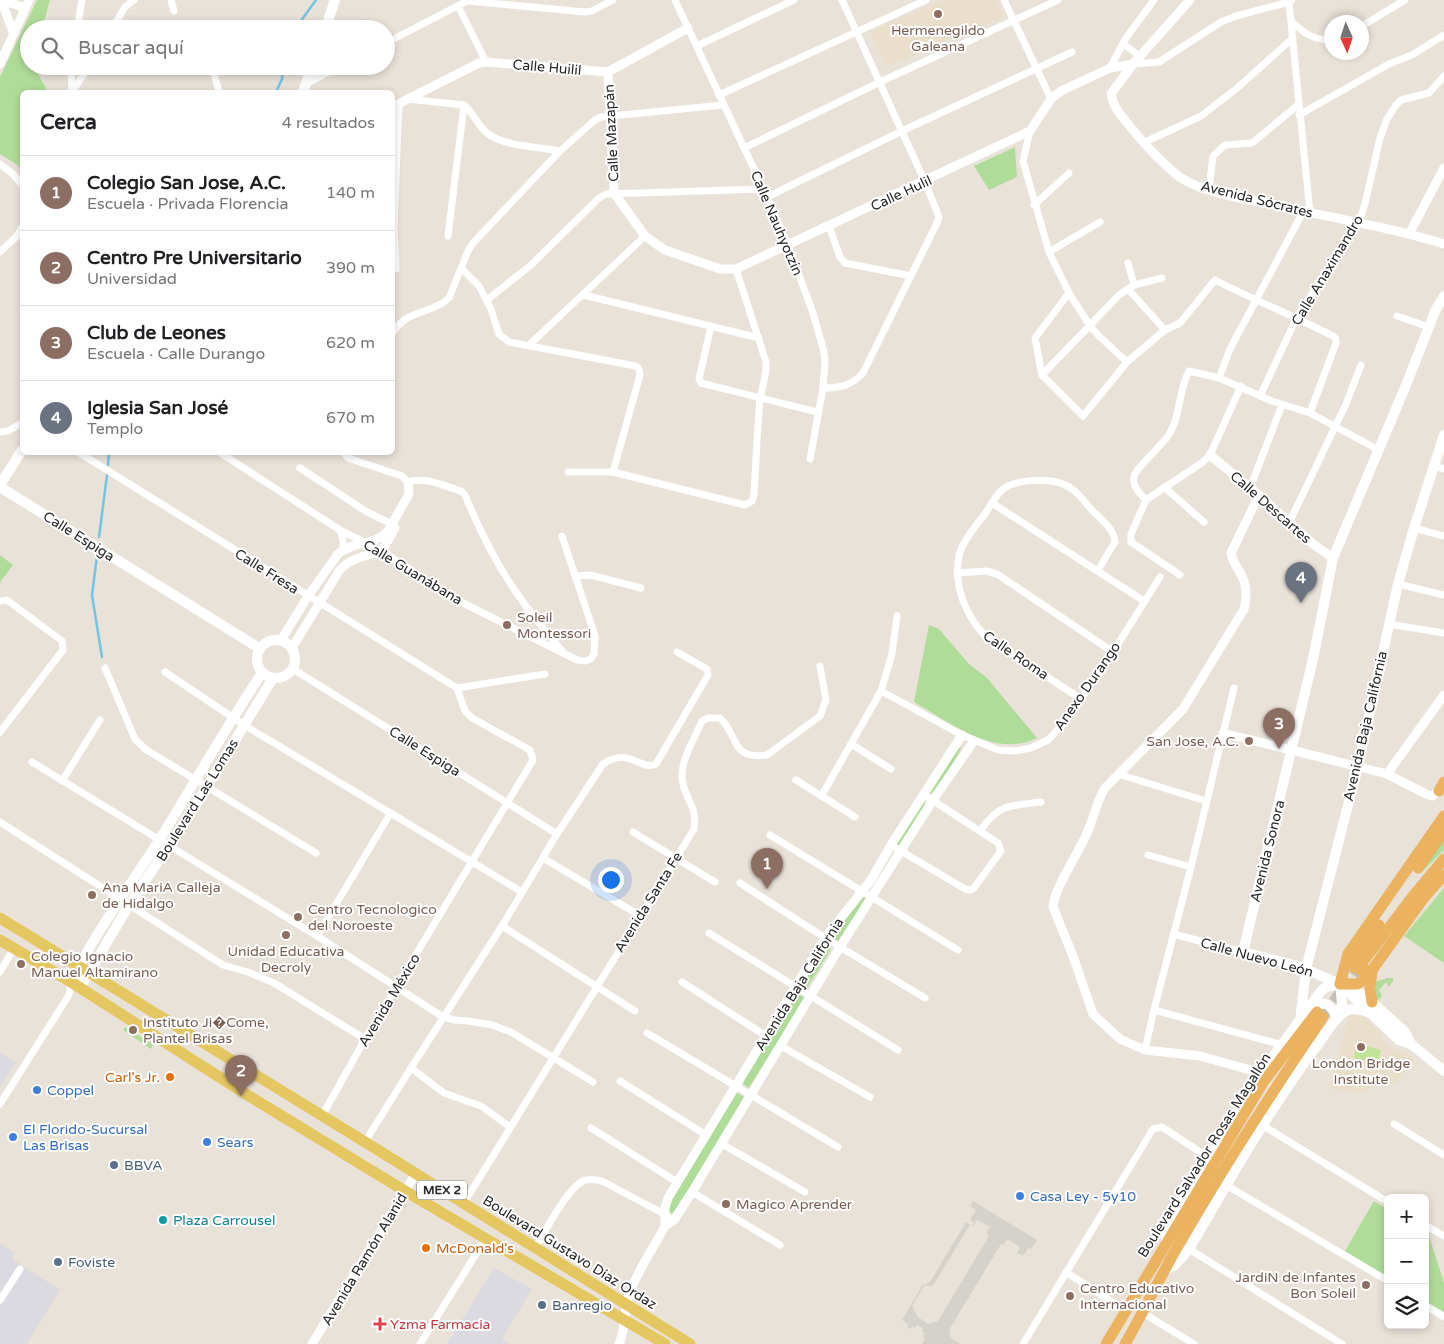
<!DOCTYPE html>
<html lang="es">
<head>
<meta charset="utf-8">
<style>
  body { margin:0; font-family:"Varela Round",sans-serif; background:#f2f2f2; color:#202124 }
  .controls { position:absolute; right:15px; bottom:15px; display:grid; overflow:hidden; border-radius:8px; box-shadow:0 2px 8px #0003 }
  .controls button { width:45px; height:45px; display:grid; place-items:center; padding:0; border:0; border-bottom:1px solid #e0e0e0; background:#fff; color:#202124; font:25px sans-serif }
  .compass { position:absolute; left:1324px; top:15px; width:45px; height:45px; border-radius:50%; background:#fff; box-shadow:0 2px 8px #0003; rotate:177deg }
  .you { position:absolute; left:610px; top:879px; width:18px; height:18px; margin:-12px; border:4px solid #fff; border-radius:50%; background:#1a73e8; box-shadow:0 0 0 8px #1a73e833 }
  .badge { display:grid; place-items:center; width:32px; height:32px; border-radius:50%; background:#0f766e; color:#fff; font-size:16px; font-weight:700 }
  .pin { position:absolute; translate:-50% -41px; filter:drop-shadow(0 1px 2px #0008) }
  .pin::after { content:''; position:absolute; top:26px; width:18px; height:15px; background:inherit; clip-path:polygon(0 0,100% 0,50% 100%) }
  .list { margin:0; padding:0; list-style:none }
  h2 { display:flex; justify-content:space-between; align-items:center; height:65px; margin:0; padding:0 20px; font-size:21px }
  h2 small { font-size:16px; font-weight:400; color:#757577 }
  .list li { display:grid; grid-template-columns:32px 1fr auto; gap:15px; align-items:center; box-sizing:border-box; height:75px; padding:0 20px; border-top:1px solid #e0e0e0 }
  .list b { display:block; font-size:19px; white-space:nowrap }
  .list p { margin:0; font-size:16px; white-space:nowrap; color:#757577 }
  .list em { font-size:16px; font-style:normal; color:#757577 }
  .icon { flex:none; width:28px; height:28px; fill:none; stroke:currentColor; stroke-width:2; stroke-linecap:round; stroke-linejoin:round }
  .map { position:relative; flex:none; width:1444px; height:1344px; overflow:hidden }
  .search { position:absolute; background:#fff; box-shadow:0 2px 8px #0003; left:20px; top:20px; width:375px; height:55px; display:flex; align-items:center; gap:12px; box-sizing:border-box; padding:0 18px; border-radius:28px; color:#757577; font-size:19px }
  .panel { position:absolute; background:#fff; box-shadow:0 2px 8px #0003; left:20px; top:90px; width:375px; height:365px; border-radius:8px }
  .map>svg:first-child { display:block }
  .industrial { fill:#dcdae1 }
  .education { fill:#eadfca }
  .green { fill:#b0dc99 }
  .pitch { fill:#c1e396 }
  .plaza { fill:#d5d2cc }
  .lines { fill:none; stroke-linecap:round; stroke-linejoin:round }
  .stream { stroke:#73c5e4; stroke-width:2.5 }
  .trunk-tunnel { stroke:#c2bdb5; stroke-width:11; stroke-dasharray:11 5.5; stroke-linecap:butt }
  .minor { stroke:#fff; stroke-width:7 }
  .tertiary { stroke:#fff; stroke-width:9 }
  .secondary { stroke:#fff; stroke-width:10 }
  .primary { stroke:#e5c762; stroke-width:11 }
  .trunk { stroke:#ebb25f; stroke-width:11 }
  .education-dot { fill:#8d6e63; stroke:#fff; stroke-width:2 }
  .food-dot { fill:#e8710a; stroke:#fff; stroke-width:2 }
  .shop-dot { fill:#3f7fe0; stroke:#fff; stroke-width:2 }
  .service-dot { fill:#5c6f8a; stroke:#fff; stroke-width:2 }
  .culture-dot { fill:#0f9aa8; stroke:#fff; stroke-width:2 }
  .health-dot { fill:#e0444e; stroke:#fff; stroke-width:2 }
  .labels { text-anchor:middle; stroke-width:4; stroke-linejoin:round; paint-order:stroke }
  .shield { fill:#fff; stroke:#686868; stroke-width:1 }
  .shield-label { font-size:12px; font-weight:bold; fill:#272727 }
  .education-label { font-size:14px; fill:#785e54; stroke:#fff; text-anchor:start }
  .street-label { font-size:14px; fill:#272727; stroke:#fff }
  .food-label { font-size:14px; fill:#c56008; stroke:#fff; text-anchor:end }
  .shop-label { font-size:14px; fill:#366cbe; stroke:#fff; text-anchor:start }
  .service-label { font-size:14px; fill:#4e5e75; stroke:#fff; text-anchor:start }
  .culture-label { font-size:14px; fill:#0d838f; stroke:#fff; text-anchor:start }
  .health-label { font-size:14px; fill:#be3a42; stroke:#fff; text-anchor:start }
</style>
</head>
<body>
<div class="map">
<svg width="1444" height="1344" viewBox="0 0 1444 1344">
  <rect width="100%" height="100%" fill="#e9e2d9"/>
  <g class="industrial">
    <polygon points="0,1052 16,1062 0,1088"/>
    <polygon points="0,1243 15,1253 12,1259 60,1290 27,1344 0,1344"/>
    <polygon points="494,1268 532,1289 502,1339 509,1344 447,1344"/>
  </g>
  <g class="education">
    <polygon points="944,0 996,0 1003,17 886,67 870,32"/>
    <polygon points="1349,1014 1364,1017 1379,1031 1383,1041 1394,1050 1403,1051 1415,1060 1395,1083 1368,1089 1368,1092 1342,1091 1342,1090 1330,1089"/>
  </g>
  <g class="green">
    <polygon points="37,0 50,0 42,29 29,29 29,66 38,66 37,72 48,92 22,92 22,168 0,154 0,77"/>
    <polygon points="1015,147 1017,177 989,190 974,166"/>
    <polygon points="0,555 13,565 1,581 0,585"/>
    <path d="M929,625l10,4 30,35 18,14 50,60c-42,21 -88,-16 -123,-36z"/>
    <polygon points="962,747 947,773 932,794 929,792 957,750"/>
    <polygon points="923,802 926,804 900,847 896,843"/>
    <polygon points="1444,835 1444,850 1420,874 1426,862"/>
    <polygon points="1444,888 1444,963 1404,936"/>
    <polygon points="862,896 867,899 838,941 829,936"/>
    <polygon points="826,946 831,949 807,988 802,985"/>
    <polygon points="1387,978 1393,978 1393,981 1389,987 1386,982 1379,990 1382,996 1377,1001 1375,982"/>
    <polygon points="797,993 805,998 749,1088 742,1083"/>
    <polygon points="125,1027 153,1044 151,1049 123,1030"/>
    <polygon points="736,1092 744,1097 678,1208 672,1214 668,1211 670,1201"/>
    <polygon points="1374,1201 1388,1210 1388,1277 1345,1251"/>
    <polygon points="1425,1234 1429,1236 1444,1283 1444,1312 1425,1301"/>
  </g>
  <polygon class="pitch" points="1357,1044 1381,1050 1378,1063 1354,1058"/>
  <polygon class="plaza" points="973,1201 1037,1240 1031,1249 1028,1248 1023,1256 1017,1253 1020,1247 1007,1239 1003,1245 1001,1244 949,1330 951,1338 961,1344 922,1344 925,1338 923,1336 924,1333 922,1331 923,1328 917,1325 915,1328 913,1326 911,1329 907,1327 908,1324 902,1320 922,1286 930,1282 966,1222 970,1225 932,1287 928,1285 924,1286 912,1306 918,1317 928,1324 938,1321 989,1236 986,1233 990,1227 977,1220 973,1226 972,1225 974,1222 970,1220 976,1210 970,1206"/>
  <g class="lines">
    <g class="stream">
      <polyline points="295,29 316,0"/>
      <polyline points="276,92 282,79 283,66"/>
      <polyline points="108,465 109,452"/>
      <polyline points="99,537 107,475"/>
      <polyline points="97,556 92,595 102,657"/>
    </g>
    <polyline class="trunk-tunnel" points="1324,1015 1362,963"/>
    <g class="minor">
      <polyline points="171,0 174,11"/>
      <polyline points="675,0 767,197 788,245 813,313 824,352 825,362 823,388 810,459"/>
      <polyline points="1004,0 1051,99"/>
      <polyline points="467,1 585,12 592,11 613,0"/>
      <polyline points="1289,2 1310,213"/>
      <polyline points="458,6 486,62"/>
      <path d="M1291,21c13,12 22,20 41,18"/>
      <polyline points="1362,26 1405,0"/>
      <polyline points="77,29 82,0"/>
      <polyline points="112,29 125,7 134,0"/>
      <polyline points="386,43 469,0"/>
      <polyline points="1123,44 1140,56"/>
      <polyline points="697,46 794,0"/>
      <polyline points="1133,64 1159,62 1221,22 1236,16 1289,2 1292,0"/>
      <polyline points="71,66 72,92"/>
      <polyline points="1110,68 1126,38 1154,0"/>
      <polyline points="214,74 219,92"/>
      <polyline points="306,84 340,66"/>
      <polyline points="72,92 89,66"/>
      <polyline points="719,95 926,0"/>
      <path d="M407,99l57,6c10,8 13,20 23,28 15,13 52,14 73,18"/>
      <polyline points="1299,115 1389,64 1412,55 1444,35"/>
      <polyline points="1030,131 1023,161 1049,252 1069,293 1090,326 1099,336 1127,362"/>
      <polyline points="1143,143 1201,116 1236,89 1293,38"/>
      <polyline points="744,148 880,82 1058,0"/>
      <polyline points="0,164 13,174 22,185"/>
      <polyline points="1209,190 1213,156 1225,145 1252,143 1298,105"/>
      <polyline points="767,197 902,131 1072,52"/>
      <polyline points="1034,205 1069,173"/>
      <polyline points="829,226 840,257 845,263 911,276"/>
      <polyline points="448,236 464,105"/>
      <polyline points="0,252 17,236 22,227"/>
      <polyline points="1049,252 1100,222"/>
      <polyline points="1128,263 1134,285"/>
      <polyline points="396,269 394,228 399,103"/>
      <polyline points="462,269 479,286 491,309 499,334 509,342 636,366 639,369 640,375 613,472"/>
      <polyline points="1128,289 1165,330"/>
      <path d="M1069,293l-34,45 7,37 41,41 44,-54 38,-32 15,-7 35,-43c39,20 79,36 118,56l3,3v4l-26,70"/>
      <polyline points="584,295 759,338"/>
      <polyline points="487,300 531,265 599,198 606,194 763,189"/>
      <polyline points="1397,316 1429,327"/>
      <polyline points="711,326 699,379 701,383 817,412"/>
      <path d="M392,334c15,-26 39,-19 57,-36l19,-47 5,-8 87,-92 35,-31 6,-3 122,-12"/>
      <polyline points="529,345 645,236"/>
      <polyline points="1042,375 1119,295 1134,285 1162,278"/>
      <polyline points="1219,378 1230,349 1303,212"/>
      <path d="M823,388c17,0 28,-2 40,-15l74,-150 2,-6 -14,-35 -83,-182"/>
      <polyline points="1260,396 1297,317 1359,222 1365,204 1380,138 1387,119 1396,105 1401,100 1429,93 1444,76"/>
      <polyline points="0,432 8,431 22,423"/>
      <polyline points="78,452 457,688"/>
      <polyline points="219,452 340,530 382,551 449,596 577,660 585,661 591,659 594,654 595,636 562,536"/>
      <path d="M343,452l5,6 54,18 6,6c16,-6 37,4 53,9l4,4c16,39 35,77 61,111 11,16 24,30 36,45"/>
      <polyline points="1434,466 1444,469"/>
      <polyline points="300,468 367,512 392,524"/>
      <path d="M568,472h45l132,33 7,-4 2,-7c2,-31 3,-63 6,-94 2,-13 7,-25 6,-38l-30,-93"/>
      <polyline points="1164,487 1204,522"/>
      <polyline points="1250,488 1282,405"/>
      <path d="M1146,500c-5,-6 -14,-13 -12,-23 1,-8 27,-31 34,-41 13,-19 10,-45 21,-65l30,7 53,23 38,12 69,37"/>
      <polyline points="992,503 1144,601"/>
      <polyline points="1289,523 1346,404 1361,365"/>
      <polyline points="1414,528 1444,536"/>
      <polyline points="340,530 343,540 343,549"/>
      <polyline points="958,573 986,571 997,574 1113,652"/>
      <polyline points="1180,575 1131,542 1131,534 1146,500 1203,462 1210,455 1241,386"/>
      <polyline points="575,576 590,575 641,588"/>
      <polyline points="1398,584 1444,595"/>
      <polyline points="0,601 7,600 62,641 63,650 0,732"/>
      <polyline points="1388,624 1444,633"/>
      <polyline points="105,668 135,739 145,749 316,853"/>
      <polyline points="293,669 557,834"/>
      <polyline points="165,672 244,725 522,892"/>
      <polyline points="457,688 545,674"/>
      <polyline points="881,691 962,735 998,750 1015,751 1031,748 1048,740 1065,722 1113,652 1160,577"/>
      <path d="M1081,699l-95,-62c-20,-21 -33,-51 -27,-81 3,-14 17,-31 26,-42 5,-8 11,-19 18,-25 15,-11 54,-12 69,0 7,5 13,13 19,20 8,9 23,19 24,33l-17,28"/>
      <polyline points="851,744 891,769"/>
      <polyline points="32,762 317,936 443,1017 455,1020 469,1021 492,1025 511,1032 593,1082"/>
      <polyline points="1118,774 1206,801"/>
      <polyline points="796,780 855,817"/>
      <polyline points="62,781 100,720"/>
      <polyline points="822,795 881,691 892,654 897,616"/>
      <polyline points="0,822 223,965 248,972 274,983 365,1039"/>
      <path d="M980,831c19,-28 30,-25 61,-29"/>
      <polyline points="633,832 715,882"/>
      <polyline points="770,835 958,950"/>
      <polyline points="891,845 965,889 970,890 974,888 1001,851 998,843 923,794"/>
      <polyline points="1148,855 1191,867"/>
      <polyline points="543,858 639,915"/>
      <polyline points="740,883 825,938 925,998"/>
      <polyline points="502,926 635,1011"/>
      <polyline points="709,933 898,1050"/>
      <polyline points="1173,934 1243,952"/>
      <polyline points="317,936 390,814"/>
      <polyline points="0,972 14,948"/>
      <polyline points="682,982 766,1036"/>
      <polyline points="1154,1010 1283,1045"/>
      <polyline points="647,1033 838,1147"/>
      <polyline points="781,1046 870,1097"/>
      <polyline points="1145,1050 1154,1010 1191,867 1234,688"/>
      <polyline points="411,1068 444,1093 481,1106 510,1127"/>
      <polyline points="620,1081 706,1135"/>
      <polyline points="0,1104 69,995 71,982"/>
      <polyline points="322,1116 365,1039 533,760 530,750 472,718 465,711 457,688"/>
      <polyline points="1394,1124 1444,1155"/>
      <polyline points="1262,1125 1388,1202"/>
      <polyline points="591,1128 677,1182"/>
      <path d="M365,1142l46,-74 91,-142 55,-92 46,-70c27,-18 38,8 53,0l52,-89 -1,-6 -30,-17"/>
      <polyline points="722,1144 805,1192"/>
      <polyline points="1226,1185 1388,1281"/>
      <polyline points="692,1192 780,1245"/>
      <path d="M464,1203l230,-374c3,-22 -6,-26 -11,-45 -5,-21 11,-44 19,-63l6,-3h12c19,18 10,42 47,37l53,-39 6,-16 -6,-34"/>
      <polyline points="1425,1225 1444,1236"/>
      <path d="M535,1248c10,-16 32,-59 48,-67 6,-3 12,-1 19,0l66,35"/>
      <polyline points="1189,1249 1342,1344"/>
      <polyline points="1066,1272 1126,1311"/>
      <polyline points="0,1300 20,1269"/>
      <polyline points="1425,1305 1444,1317"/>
      <polyline points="1143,1313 1194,1344"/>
      <polyline points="420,1344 486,1238"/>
      <polyline points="1023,1344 1153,1129 1162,1127 1209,1158"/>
    </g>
    <g class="tertiary">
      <polyline points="1,0 14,34"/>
      <polyline points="2,0 25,8"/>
      <path d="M1190,0l-57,64 -22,30c3,16 12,23 22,36 11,14 34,38 48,48 23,15 65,21 92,27 57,12 115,22 171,39"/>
      <polyline points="0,64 29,0"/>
      <polyline points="608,72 614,193 645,236 665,250 720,269 736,269 1030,131 1051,99 1061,91 1110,68 1133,64"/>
      <polyline points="392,107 479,63 486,62 608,72 688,28"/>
      <polyline points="1409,234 1444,168"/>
      <polyline points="1210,455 1259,495 1313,544 1333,558"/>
      <path d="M1259,495l-28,58c1,9 7,15 11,23 5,11 5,22 2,33l-61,100 -78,79c-8,13 -11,28 -17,43 -8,20 -34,57 -35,76l20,49 20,58 27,25 25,11 55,6 61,17"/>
      <path d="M281,640l27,-44 30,-42c14,-13 37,-8 50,-23l21,-37 -1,-12"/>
      <path d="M292,648l47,-77c11,-13 26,-15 43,-20l13,-23"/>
      <polyline points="1223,733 1387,774 1428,795 1432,796 1439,791"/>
      <polyline points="1387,774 1444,695"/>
      <polyline points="665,1226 665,1208 668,1198 825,938 871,880 891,845 962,735"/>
      <polyline points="312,1344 416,1173"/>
      <path d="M619,1344c7,-16 5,-33 10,-49 8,-24 24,-46 36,-69l9,-6 18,-28 148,-245 93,-147 41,-59"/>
    </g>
    <g class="secondary">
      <polyline points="325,29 335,0"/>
      <polyline points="303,92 312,66"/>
      <polyline points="0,485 22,450"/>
      <polyline points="0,487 259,648"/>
      <circle cx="276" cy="659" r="19"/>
      <path d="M71,982c25,-51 59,-96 89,-143 34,-55 66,-112 102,-166"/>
      <polyline points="80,988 129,905 192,811 273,678"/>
      <polyline points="1344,988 1399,1040 1411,1044 1444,1071"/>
      <path d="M1310,1008c15,-8 21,-5 27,11"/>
      <polyline points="1338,1017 1342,1004 1340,984"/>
      <polyline points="1300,1021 1306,969 1358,766 1398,584 1414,528 1444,435"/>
      <polyline points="1411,1044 1405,1032 1372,1002 1357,991 1298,966 1243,952 1313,659 1333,558 1406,385 1436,309 1444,296"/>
      <polyline points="1166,1239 1174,1216 1261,1073 1321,991 1326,987 1340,984"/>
      <path d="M1165,1270l10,-5 14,-16c41,-70 81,-141 130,-206 7,-10 16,-26 27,-32 8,-4 17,-1 25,2"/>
    </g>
    <g class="primary">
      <polyline points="0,918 365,1142 690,1344"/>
      <polyline points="0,940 71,982 249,1096 405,1191 665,1344"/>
    </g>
    <g class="trunk">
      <polyline points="1439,791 1444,782"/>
      <polyline points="1444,816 1348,954 1340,984 1358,984 1367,977 1423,899 1444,875"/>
      <polyline points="1418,868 1444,831"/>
      <path d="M1348,954c2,14 10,17 24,17"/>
      <polyline points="1355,958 1379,925"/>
      <polyline points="1362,963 1413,896 1444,859"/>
      <polyline points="1372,971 1370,988 1372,1002"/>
      <polyline points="1106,1344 1264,1081 1317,1012"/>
      <path d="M1125,1344c19,-33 35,-67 54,-100 45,-78 94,-153 144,-227"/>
    </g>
  </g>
  <g class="education-dot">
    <circle cx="938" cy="14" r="5"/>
    <circle cx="507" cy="625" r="5"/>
    <circle cx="1249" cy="741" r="5"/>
    <circle cx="92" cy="895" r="5"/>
    <circle cx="298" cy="917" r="5"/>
    <circle cx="286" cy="935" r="5"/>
    <circle cx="21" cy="964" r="5"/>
    <circle cx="133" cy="1030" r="5"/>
    <circle cx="1361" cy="1047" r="5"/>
    <circle cx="726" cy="1204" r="5"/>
    <circle cx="1366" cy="1285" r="5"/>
    <circle cx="1070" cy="1296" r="5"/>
  </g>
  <g class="food-dot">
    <circle cx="170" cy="1077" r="5"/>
    <circle cx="426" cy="1248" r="5"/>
  </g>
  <g class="shop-dot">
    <circle cx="37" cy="1090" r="5"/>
    <circle cx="13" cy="1137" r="5"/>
    <circle cx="207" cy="1142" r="5"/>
    <circle cx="1020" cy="1196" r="5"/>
  </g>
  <g class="service-dot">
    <circle cx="114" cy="1165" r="5"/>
    <circle cx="58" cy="1262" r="5"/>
    <circle cx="542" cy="1305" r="5"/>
  </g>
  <circle class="culture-dot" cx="163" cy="1220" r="5"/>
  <path class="health-dot" d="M377.5 1316.5h5v5h5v5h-5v5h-5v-5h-5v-5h5z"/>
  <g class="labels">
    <rect class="shield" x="417" y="1180.5" width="50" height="19" rx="4"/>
    <g class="shield-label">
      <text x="442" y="1194">MEX 2</text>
    </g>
    <g class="education-label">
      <text x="938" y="35" text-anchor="middle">Hermenegildo<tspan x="938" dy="16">Galeana</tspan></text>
      <text x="517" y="622">Soleil<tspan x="517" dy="16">Montessori</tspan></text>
      <text x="1239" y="746" text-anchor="end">San Jose, A.C.</text>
      <text x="102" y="892">Ana MariA Calleja<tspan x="102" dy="16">de Hidalgo</tspan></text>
      <text x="308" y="914">Centro Tecnologico<tspan x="308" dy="16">del Noroeste</tspan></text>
      <text x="286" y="956" text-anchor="middle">Unidad Educativa<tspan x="286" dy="16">Decroly</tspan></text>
      <text x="31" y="961">Colegio Ignacio<tspan x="31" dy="16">Manuel Altamirano</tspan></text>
      <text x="143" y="1027">Instituto Ji�Come,<tspan x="143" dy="16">Plantel Brisas</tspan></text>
      <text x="1361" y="1068" text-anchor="middle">London Bridge<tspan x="1361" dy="16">Institute</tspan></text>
      <text x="736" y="1209">Magico Aprender</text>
      <text x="1356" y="1282" text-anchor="end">JardiN de Infantes<tspan x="1356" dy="16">Bon Soleil</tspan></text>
      <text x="1080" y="1293">Centro Educativo<tspan x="1080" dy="16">Internacional</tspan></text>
    </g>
    <g class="street-label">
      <text transform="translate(547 67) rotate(5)" y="5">Calle Huilil</text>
      <text transform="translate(611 133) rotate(-93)" y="5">Calle Mazapán</text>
      <text transform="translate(901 193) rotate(-25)" y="5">Calle Hulil</text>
      <text transform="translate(1257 199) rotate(14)" y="5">Avenida Sócrates</text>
      <text transform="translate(777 223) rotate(67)" y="5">Calle Nauhyotzin</text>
      <text transform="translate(1327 270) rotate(-59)" y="5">Calle Anaximandro</text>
      <text transform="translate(1271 507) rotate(41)" y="5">Calle Descartes</text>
      <text transform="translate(79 536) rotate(32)" y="5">Calle Espiga</text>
      <text transform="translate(267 571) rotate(32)" y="5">Calle Fresa</text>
      <text transform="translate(413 572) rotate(31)" y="5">Calle Guanábana</text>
      <text transform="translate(1016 655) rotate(34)" y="5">Calle Roma</text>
      <text transform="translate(1087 686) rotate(-55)" y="5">Anexo Durango</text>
      <text transform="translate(1365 726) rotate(-77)" y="5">Avenida Baja California</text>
      <text transform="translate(425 751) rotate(32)" y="5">Calle Espiga</text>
      <text transform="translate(197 800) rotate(-58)" y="5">Boulevard Las Lomas</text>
      <text transform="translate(1267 851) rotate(-76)" y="5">Avenida Sonora</text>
      <text transform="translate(648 902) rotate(-58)" y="5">Avenida Santa Fe</text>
      <text transform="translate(1257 957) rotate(15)" y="5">Calle Nuevo León</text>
      <text transform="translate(799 984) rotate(-58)" y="5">Avenida Baja California</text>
      <text transform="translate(389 1000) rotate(-59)" y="5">Avenida México</text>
      <text transform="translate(1204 1155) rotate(-58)" y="5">Boulevard Salvador Rosas Magallón</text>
      <text transform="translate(570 1252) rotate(32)" y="5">Boulevard Gustavo Díaz Ordaz</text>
      <text transform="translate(364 1259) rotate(-59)" y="5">Avenida Ramón Alanid</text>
    </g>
    <g class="food-label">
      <text x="160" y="1082">Carl's Jr.</text>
      <text x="436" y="1253" text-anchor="start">McDonald's</text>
    </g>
    <g class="shop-label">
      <text x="47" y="1095">Coppel</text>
      <text x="23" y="1134">El Florido-Sucursal<tspan x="23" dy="16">Las Brisas</tspan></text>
      <text x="217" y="1147">Sears</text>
      <text x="1030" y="1201">Casa Ley - 5y10</text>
    </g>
    <g class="service-label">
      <text x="124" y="1170">BBVA</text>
      <text x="68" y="1267">Foviste</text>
      <text x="552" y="1310">Banregio</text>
    </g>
    <g class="culture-label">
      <text x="173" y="1225">Plaza Carrousel</text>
    </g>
    <g class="health-label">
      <text x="390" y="1329">Yzma Farmacia</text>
    </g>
  </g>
</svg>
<div class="controls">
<button>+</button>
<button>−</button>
<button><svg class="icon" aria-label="layers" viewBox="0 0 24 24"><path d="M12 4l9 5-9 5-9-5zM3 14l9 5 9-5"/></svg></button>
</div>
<svg class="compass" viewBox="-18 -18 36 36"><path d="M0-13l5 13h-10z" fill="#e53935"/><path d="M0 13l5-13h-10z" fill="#757577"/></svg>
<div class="you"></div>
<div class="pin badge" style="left:767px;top:889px;background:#8d6e63">1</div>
<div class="pin badge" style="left:241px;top:1096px;background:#8d6e63">2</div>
<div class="pin badge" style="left:1279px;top:749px;background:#8d6e63">3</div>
<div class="pin badge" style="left:1301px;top:603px;background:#6b7280">4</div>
<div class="search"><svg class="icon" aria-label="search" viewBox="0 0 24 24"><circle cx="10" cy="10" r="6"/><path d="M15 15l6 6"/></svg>Buscar aquí</div>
<section class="panel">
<h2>Cerca<small>4 resultados</small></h2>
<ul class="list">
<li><span class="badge" style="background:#8d6e63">1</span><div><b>Colegio San Jose, A.C.</b><p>Escuela · Privada Florencia</p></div><em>140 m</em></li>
<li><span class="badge" style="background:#8d6e63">2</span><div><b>Centro Pre Universitario</b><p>Universidad</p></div><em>390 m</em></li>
<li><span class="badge" style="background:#8d6e63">3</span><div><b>Club de Leones</b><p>Escuela · Calle Durango</p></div><em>620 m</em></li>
<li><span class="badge" style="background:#6b7280">4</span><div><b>Iglesia San José</b><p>Templo</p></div><em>670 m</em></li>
</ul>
</section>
</div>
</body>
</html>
